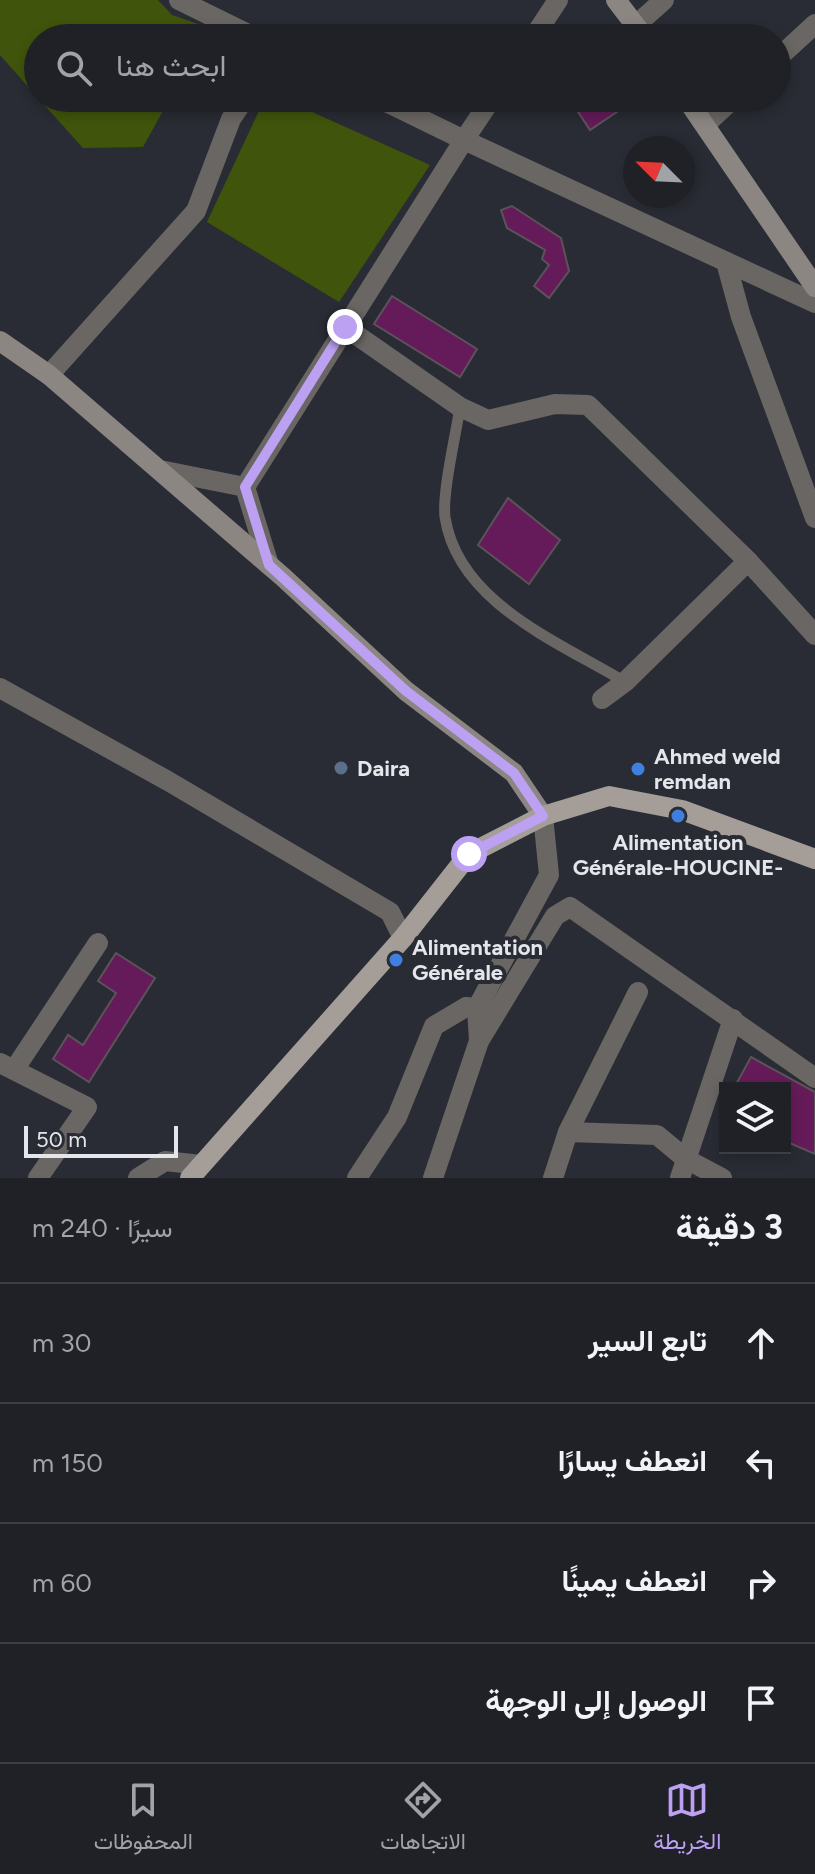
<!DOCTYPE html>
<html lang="ar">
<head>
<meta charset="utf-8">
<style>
  body { margin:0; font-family:Figtree,Vazirmatn,sans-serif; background:#27292f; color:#f1f3f6; direction:rtl }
  .controls { position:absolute; right:24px; bottom:24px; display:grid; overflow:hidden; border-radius:0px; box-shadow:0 4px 12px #0003 }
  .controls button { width:72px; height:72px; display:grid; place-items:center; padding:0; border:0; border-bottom:2px solid #3c3e44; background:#1f2127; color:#f1f3f6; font:40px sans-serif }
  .compass { position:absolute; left:623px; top:136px; width:72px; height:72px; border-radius:50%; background:#1f2127; box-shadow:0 4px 12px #0003; rotate:294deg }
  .scale { position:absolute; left:24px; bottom:20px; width:154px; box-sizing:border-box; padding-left:8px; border:4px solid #e4e6eb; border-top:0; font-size:22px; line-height:28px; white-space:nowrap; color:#e4e6eb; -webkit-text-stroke:6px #292c34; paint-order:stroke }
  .stop { position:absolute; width:24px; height:24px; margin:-18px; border:6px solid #bca0f2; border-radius:50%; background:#fff }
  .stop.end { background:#bca0f2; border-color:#fff; box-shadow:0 2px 8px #0008 }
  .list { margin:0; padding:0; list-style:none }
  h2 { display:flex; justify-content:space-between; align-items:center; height:104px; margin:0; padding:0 32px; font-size:34px }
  h2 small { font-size:26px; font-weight:400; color:#a1a3a7 }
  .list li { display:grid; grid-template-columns:52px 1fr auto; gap:24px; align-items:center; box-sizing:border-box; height:120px; padding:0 32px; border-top:2px solid #3c3e44 }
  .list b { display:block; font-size:30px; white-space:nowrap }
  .list em { font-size:26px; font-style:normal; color:#a1a3a7 }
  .icon { flex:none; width:44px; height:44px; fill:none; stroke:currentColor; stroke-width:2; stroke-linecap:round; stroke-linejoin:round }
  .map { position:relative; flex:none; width:815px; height:1178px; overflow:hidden; direction:ltr }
  .search { position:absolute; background:#1f2127; box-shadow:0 4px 12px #0003; left:24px; right:24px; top:24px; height:88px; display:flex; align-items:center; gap:20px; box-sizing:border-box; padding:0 28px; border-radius:44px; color:#a1a3a7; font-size:30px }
  .sheet { height:584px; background:#1f2127 }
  nav { display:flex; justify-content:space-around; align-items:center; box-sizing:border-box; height:112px; border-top:2px solid #3c3e44; background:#1f2127; font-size:22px; color:#a1a3a7 }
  nav a { display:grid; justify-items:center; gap:4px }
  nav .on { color:#bca0f2 }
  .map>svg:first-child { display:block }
  .green { fill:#40550b }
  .building { fill:#651b59; stroke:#5b5359; stroke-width:2 }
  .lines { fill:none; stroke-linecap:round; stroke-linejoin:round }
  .lane { stroke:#696663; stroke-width:11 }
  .street { stroke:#696663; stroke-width:20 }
  .secondary { stroke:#8b8681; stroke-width:20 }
  .primary { stroke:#a59e98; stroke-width:20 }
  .route { stroke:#bca0f2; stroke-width:10 }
  .service-dot { fill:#5c6f8a; stroke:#292c34; stroke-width:3 }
  .shop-dot { fill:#3f7fe0; stroke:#292c34; stroke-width:3 }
  .labels { text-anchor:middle; stroke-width:8; stroke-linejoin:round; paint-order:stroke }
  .poi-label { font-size:22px; font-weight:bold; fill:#e4e6eb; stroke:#292c34; text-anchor:start }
</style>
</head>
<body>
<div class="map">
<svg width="815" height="1178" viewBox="0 0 815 1178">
  <rect width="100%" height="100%" fill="#292c34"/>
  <g class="green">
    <polygon points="0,0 158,0 172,15 210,28 204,38 38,38 38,98 0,55"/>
    <polygon points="38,98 170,98 143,147 83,148"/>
    <polygon points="265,98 281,98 430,165 339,302 207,222"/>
  </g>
  <g class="building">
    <polygon points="569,98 636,98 636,99 590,130"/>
    <polygon points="512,206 561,238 569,271 549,298 534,286 549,265 542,259 545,250 507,228 501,210"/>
    <polygon points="392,296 477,349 460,377 374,324"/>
    <polygon points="508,498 560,540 529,584 478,545"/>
    <polygon points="116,953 155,978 89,1082 53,1059 68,1035 83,1045 116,993 98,981"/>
    <polygon points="751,1057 815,1092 815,1154 785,1141 785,1088 734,1088"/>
  </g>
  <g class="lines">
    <path class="lane" d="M460,407c-4,27 -18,86 -15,110 13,86 114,125 180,165"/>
    <g class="street">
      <polyline points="179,0 256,38"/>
      <polyline points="636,25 664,0"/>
      <polyline points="533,38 558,0"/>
      <polyline points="777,59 815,24"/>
      <polyline points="378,98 464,140 492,98"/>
      <polyline points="705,125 734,98"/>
      <polyline points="726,262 741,317 815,518"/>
      <polyline points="345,327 460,407 488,420 555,404 588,405 748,561 815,635"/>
      <polyline points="49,375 196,211 231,119 245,98"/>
      <polyline points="160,470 245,487 269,565"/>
      <polyline points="245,487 464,140 815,303"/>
      <polyline points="0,688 168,781 390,912 403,938"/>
      <polyline points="602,699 625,682 748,561"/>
      <polyline points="479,1041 555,916 570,907 815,1078"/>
      <polyline points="0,1063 87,1107 38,1178"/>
      <polyline points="14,1070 98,943"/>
      <polyline points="568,1132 657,1135 686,1159 722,1178"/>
      <polyline points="138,1178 165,1161 201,1165"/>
      <polyline points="357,1178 397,1117 434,1026 466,1007 477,1008"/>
      <polyline points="433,1178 479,1041 477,1008 549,875 543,816"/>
      <polyline points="553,1178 568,1132 638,992"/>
      <polyline points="680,1178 733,1019"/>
    </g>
    <g class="secondary">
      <polyline points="616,0 645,38"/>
      <polyline points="686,98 815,287"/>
      <polyline points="0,341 49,375 283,577 406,691 514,773 543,816"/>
    </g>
    <polyline class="primary" points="190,1178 403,938 469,854 543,816 609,796 682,810 815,859"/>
  </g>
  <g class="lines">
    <polyline class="route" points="345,327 245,487 269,565 406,691 514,773 543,816 469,854"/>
  </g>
  <circle class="service-dot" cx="341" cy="768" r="8"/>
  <g class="shop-dot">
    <circle cx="638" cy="769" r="8"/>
    <circle cx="678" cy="816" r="8"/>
    <circle cx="396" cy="960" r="8"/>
  </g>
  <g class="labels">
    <g class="poi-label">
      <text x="654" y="764">Ahmed weld<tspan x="654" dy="25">remdan</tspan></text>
      <text x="357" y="776">Daira</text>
      <text x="678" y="850" text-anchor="middle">Alimentation<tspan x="678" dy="25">Générale-HOUCINE-</tspan></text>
      <text x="412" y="955">Alimentation<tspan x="412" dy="25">Générale</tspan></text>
    </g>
  </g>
</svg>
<div class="controls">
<button><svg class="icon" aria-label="layers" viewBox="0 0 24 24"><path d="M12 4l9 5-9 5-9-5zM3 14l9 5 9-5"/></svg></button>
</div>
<svg class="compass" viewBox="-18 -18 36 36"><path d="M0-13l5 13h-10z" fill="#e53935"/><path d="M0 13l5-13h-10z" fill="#a1a3a7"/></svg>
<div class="scale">50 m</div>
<div class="stop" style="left:469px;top:854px"></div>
<div class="stop end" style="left:345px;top:327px"></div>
<div class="search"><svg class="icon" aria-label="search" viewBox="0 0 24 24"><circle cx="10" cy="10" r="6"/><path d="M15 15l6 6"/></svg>ابحث هنا</div>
</div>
<section class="sheet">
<h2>3 دقيقة<small>سيرًا · 240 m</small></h2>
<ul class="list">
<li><svg class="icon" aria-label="ahead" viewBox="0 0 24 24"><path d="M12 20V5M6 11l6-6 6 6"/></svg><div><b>تابع السير</b></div><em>30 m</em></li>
<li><svg class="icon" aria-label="left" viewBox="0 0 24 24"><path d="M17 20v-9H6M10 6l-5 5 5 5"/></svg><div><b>انعطف يسارًا</b></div><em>150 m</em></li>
<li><svg class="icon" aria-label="right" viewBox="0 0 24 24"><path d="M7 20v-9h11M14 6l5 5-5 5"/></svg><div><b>انعطف يمينًا</b></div><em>60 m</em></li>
<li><svg class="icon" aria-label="arrive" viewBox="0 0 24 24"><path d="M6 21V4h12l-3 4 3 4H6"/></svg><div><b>الوصول إلى الوجهة</b></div></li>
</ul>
</section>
<nav>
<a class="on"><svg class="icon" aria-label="map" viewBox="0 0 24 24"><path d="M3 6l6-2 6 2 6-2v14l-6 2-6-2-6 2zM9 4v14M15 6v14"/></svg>الخريطة</a>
<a><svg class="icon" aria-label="directions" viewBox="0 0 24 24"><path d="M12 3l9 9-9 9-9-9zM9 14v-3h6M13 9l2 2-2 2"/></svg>الاتجاهات</a>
<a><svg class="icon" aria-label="saved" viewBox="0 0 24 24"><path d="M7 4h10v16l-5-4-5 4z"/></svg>المحفوظات</a>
</nav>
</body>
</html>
